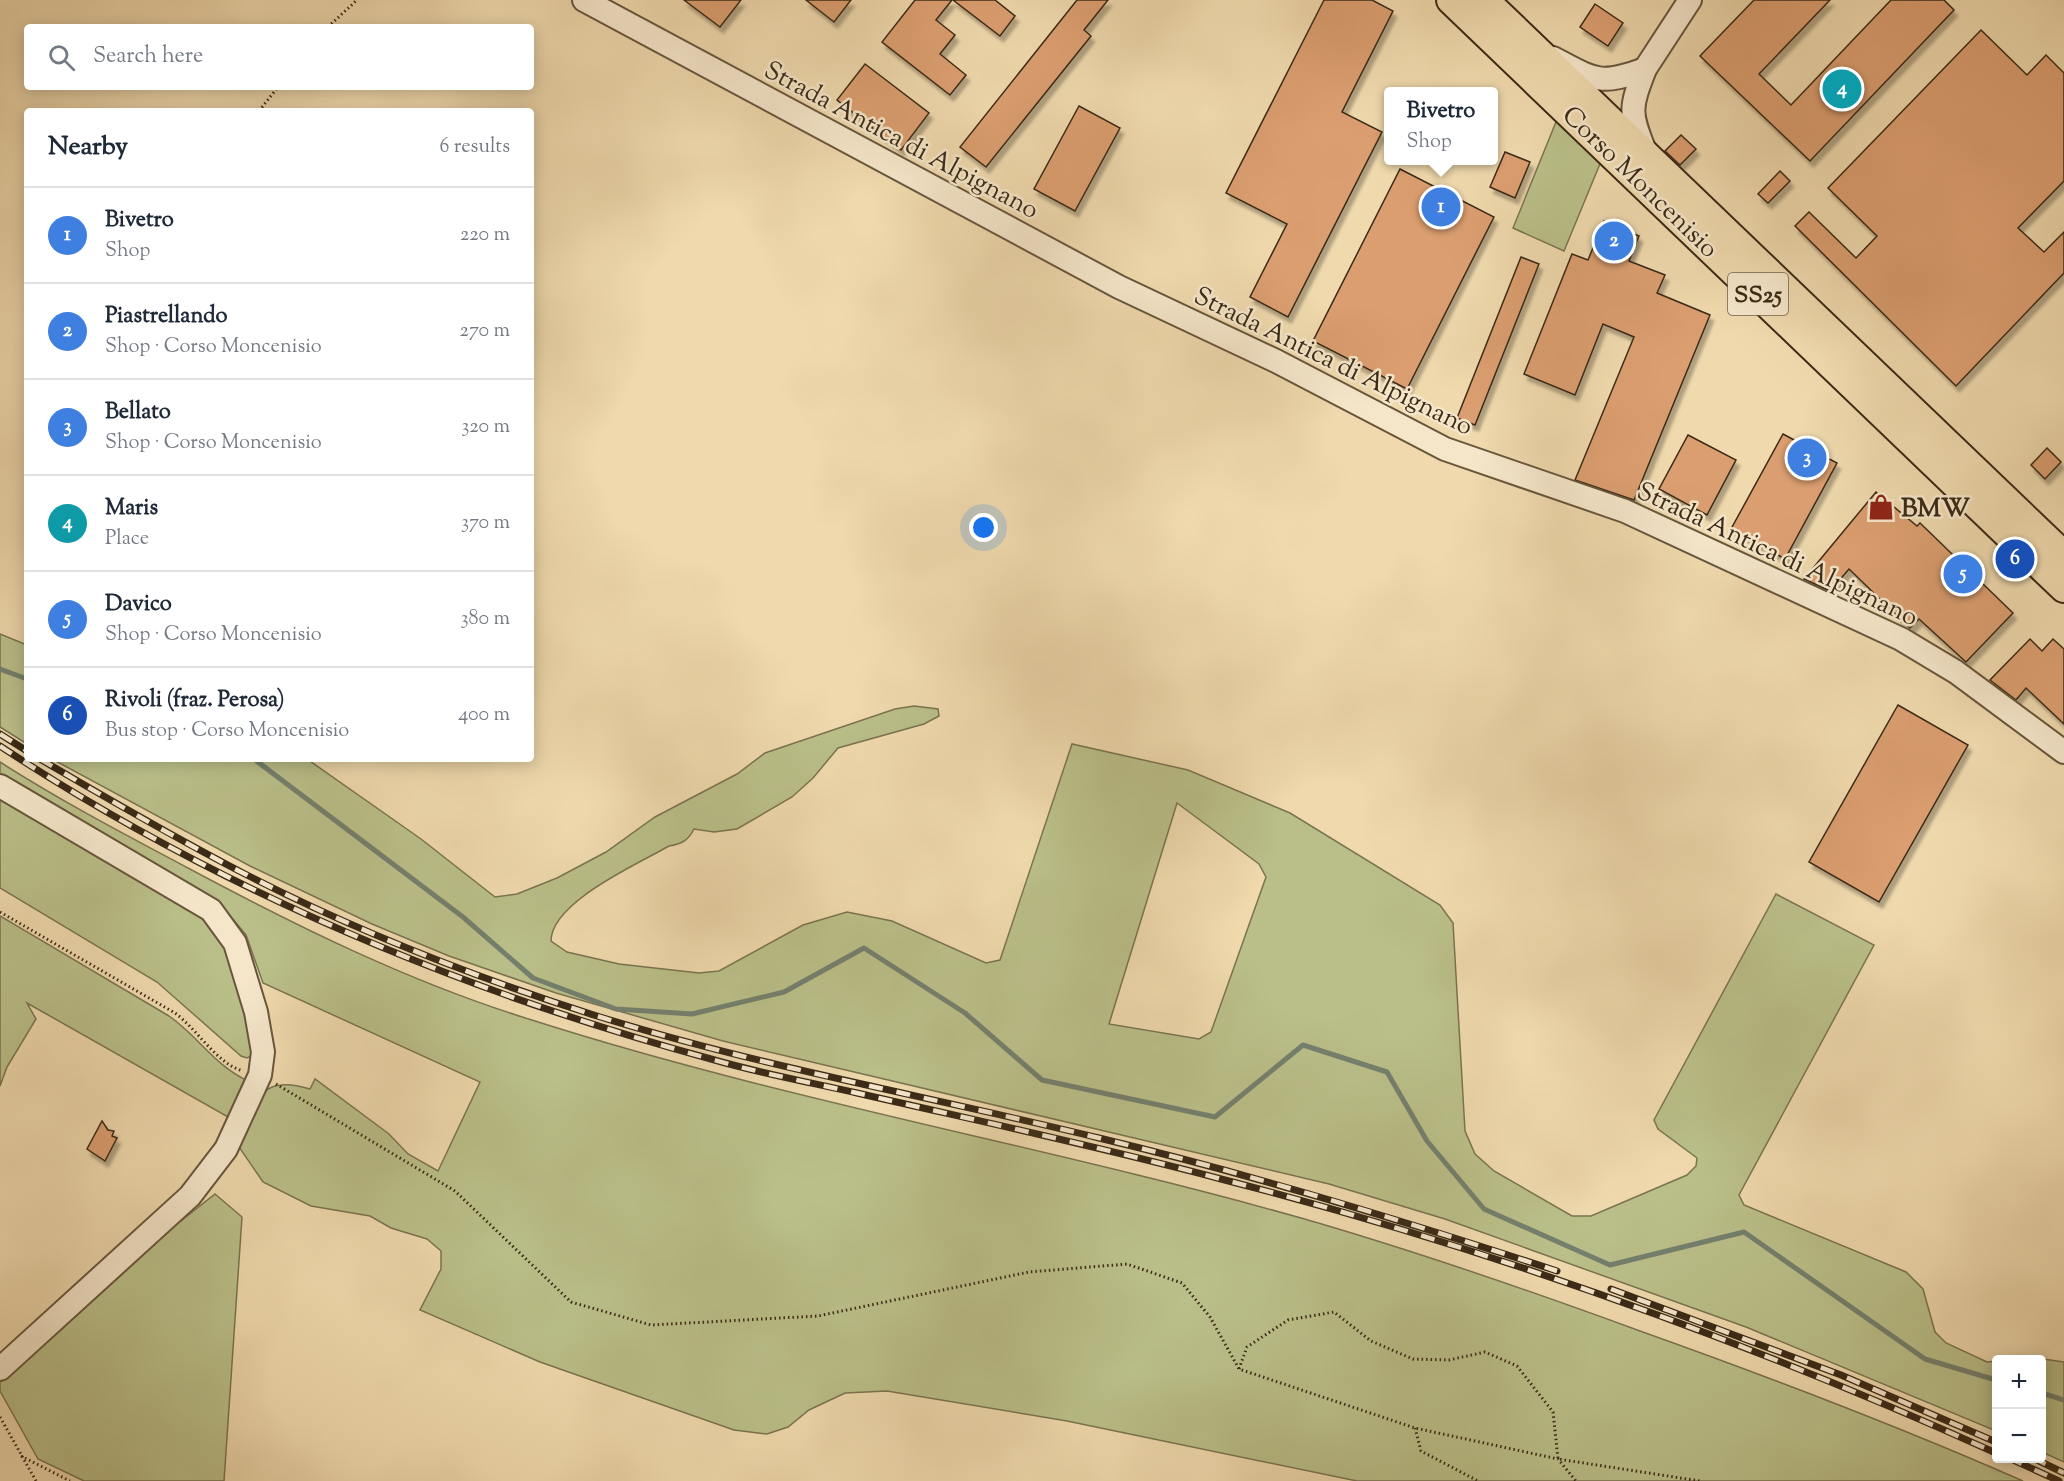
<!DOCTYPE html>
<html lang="en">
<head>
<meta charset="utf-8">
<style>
  body { margin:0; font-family:"Sorts Mill Goudy",serif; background:#f2f2f3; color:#1f2937 }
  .controls { position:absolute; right:18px; bottom:18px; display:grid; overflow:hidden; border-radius:6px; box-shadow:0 3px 15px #0003 }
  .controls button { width:54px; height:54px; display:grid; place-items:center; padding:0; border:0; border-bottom:2px solid #e0e1e3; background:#fff; color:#1f2937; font:30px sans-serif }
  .you { position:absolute; left:984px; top:528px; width:21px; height:21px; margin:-15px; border:4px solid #fff; border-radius:50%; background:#1a73e8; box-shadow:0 0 0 9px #1a73e833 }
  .badge { display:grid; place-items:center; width:39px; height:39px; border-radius:50%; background:#8f2418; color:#fff; font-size:20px; font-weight:700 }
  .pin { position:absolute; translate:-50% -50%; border:3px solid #fff; box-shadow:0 2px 6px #0006 }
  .popup { position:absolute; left:1384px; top:87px; width:114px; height:78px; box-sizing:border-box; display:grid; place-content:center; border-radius:6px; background:#fff; filter:drop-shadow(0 2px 4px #0005); font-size:20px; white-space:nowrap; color:#747a83 }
  .popup b { font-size:22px; color:#1f2937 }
  .popup::after { content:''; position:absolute; left:50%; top:100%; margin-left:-12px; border:12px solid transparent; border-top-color:#fff }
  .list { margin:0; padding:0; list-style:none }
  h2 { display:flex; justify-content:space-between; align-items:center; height:78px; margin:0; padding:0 24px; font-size:26px }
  h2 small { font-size:20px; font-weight:400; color:#747a83 }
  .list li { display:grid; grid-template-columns:39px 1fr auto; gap:18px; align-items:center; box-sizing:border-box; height:96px; padding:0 24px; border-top:2px solid #e0e1e3 }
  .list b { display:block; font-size:22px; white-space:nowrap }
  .list p { margin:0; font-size:20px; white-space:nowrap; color:#747a83 }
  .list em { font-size:20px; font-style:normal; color:#747a83 }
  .icon { flex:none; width:33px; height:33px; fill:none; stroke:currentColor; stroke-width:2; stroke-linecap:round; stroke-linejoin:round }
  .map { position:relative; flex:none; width:2064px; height:1481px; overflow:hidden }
  .search { position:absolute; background:#fff; box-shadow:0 3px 15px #0003; left:24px; top:24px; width:510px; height:66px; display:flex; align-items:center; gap:15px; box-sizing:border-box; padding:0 21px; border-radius:6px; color:#747a83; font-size:22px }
  .panel { position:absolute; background:#fff; box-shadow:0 3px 15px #0003; left:24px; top:108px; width:510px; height:654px; border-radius:6px }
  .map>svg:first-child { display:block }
  .green { fill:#babf89; stroke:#7a7450; stroke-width:1.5; fill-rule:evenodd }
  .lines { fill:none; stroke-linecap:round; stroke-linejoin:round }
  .stream { stroke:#74806d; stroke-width:5 }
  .building { fill:#db9e70; stroke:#3b2a17; stroke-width:1.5; filter:url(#shadow) }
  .minor-casing { stroke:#68563c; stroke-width:26 }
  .major-casing { stroke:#3b2a17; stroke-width:32 }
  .path { stroke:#3b2a17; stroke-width:3; stroke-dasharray:1.5 3; stroke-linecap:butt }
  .minor { stroke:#f5e6ca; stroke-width:22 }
  .major { stroke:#efd9ad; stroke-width:28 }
  .rail-casing { stroke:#3b2a17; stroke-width:7 }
  .rail { stroke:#f5e6ca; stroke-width:4.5; stroke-dasharray:14; stroke-linecap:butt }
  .labels { text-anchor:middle; stroke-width:5; stroke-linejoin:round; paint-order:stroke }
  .shield { fill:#f5e6ca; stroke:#73624d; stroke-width:1.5 }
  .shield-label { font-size:24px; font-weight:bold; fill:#3b2a17 }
  .street-label { font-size:26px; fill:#3b2a17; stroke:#f5e6ca }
  .poi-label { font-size:26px; font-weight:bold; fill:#3b2a17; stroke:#f5e6ca; text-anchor:start }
</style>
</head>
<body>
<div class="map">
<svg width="2064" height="1481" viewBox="0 0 2064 1481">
  <defs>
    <filter id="shadow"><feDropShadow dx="3.5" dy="6" stdDeviation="1.5" flood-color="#0004"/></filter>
  </defs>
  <rect width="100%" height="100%" fill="#efd9ad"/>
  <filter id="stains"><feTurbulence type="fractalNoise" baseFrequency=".00333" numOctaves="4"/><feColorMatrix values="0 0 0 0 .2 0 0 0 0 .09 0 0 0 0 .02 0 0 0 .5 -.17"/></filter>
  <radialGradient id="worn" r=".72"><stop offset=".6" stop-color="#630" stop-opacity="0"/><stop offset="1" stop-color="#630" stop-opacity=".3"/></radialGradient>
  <g class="green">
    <polygon points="1558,117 1602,159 1564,251 1513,228"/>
    <polygon points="0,634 27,645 27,744 0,727"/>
    <path d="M914,706l24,3 1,7 -15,8 -86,24 -25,30 -21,19 -55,32 -23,3 -20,-3c-6,12 -13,15 -25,17 -31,18 -118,56 -118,95l16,11 52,12 80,9 20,-2 84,-46 44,-13 45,9 94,42 14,-3 72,-216 116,26 102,43 150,92 13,18 12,208 10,23 19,17 78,45h19l96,-41 9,-9 1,-8 -39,-29 -4,-9 122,-226 98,51 -135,250 5,10 162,67 17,17 12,43 11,11 41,19 9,-1v70l-250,-104 -301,-108 -116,-35 -606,-143 -167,-48 -107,-37 -77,-32 -122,-58 -198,-107h255l114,80 74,58 22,-3 40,-16 49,-26 49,-35 82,-43 28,-21 130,-44zM1177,803l82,61 7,13 -55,155 -12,7 -90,-15z"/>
    <path d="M0,762c61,39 124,72 188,106 112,60 226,116 347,153 251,80 512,125 766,197 115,33 227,72 339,113 129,46 258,95 383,150h-666l-290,-60 -180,-30 -42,2 -36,17 -21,17 -21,7 -33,-4 -194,-68 -120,-52 21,-41v-18l-14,-12 -36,-11 -21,-12 -59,-10 -48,-24 -24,-35c17,-41 16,-75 71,-58l5,-10 74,55 19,20 30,17 42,-89 -217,-99 -17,-48 -20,-24 30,143 -9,4 -6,-2 -84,-74 -157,-94z"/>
    <path d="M0,916l169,100c30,21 45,49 79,65l-20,36 -201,-114 9,16 -29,48 -7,19z"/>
    <polygon points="215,1194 242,1217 224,1481 84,1481 38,1459 0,1391 0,1378 128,1263"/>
    <polygon points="2043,1359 2064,1362 2064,1462 2042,1452 2042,1360 2036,1359"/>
  </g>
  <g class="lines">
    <g class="stream">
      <polyline points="0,669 27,679"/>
      <polyline points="254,759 463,917 533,978 616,1009 692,1014 784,992 864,948 965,1013 1042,1080 1215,1117 1303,1045 1387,1072 1427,1141 1484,1209 1610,1265 1744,1232 1925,1359 1996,1380"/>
      <polyline points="2042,1393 2064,1400"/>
    </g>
  </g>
  <g class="building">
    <polygon points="684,0 741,0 720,27"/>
    <polygon points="806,0 851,0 834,22"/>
    <polygon points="915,0 952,0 936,20 955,35 940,54 966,75 950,95 882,42"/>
    <polygon points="953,0 995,0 1015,16 1000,36"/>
    <polygon points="1077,0 1108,0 1084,30 1091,36 986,167 960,147"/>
    <polygon points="1324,0 1372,0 1393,11 1342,112 1382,132 1288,317 1250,297 1287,224 1226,193"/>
    <polygon points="1754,0 1830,0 1759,74 1791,105 1891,0 1944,0 1954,10 1810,161 1700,56"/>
    <polygon points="1595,4 1623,23 1608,46 1580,27"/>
    <polygon points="1981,30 2027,75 2046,55 2064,73 2064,181 2018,228 2044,252 2064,232 2064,273 1956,386 1795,226 1809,212 1856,258 1877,236 1828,188"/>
    <polygon points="865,64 929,113 901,150 837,100"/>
    <polygon points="1079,106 1120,128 1075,211 1034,189"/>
    <polygon points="1681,135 1696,149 1680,165 1665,151"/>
    <polygon points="1505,152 1530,162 1515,198 1490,187"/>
    <polygon points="1400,169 1494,217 1407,389 1313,341"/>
    <polygon points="1780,171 1790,181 1768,203 1758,194"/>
    <polygon points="1604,221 1639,236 1629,261 1665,275 1657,293 1710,315 1634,500 1575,480 1634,337 1603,324 1575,395 1524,374 1572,254 1588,260"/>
    <polygon points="1521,257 1539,264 1475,425 1457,418"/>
    <polygon points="1783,434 1837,463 1785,559 1731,529"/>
    <polygon points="1688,435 1736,460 1707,515 1659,489"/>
    <polygon points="2047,448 2061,462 2045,479 2031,465"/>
    <polygon points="1876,492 1917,526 1920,523 2013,613 1966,662 1919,619 1910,628 1849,569 1830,591 1804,579"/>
    <polygon points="2030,639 2042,651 2053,639 2064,649 2064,724 2026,688 2016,700 1990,680"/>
    <polygon points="1898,705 1968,745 1879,902 1809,862"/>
    <polygon points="102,1121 108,1130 114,1131 112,1136 117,1138 105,1161 87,1149"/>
  </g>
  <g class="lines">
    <g class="minor-casing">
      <g id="minor">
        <polyline points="584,0 1119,287 1276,361 1445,449 1625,511 1901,639 1956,672 2064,752"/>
        <path d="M1553,58c42,22 46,28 92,11 -15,39 -16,43 0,82"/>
        <polyline points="1645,69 1690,0"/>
        <polyline points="0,786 211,910 235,943 256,1012 263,1052 260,1075 226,1149 190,1196 0,1369"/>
      </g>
    </g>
    <g class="major-casing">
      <g id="major">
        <polyline points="1451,0 2064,588"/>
        <polyline points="1484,0 2064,556"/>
      </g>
    </g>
    <g class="path">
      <polyline points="328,27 357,0"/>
      <polyline points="259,111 278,87"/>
      <path d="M0,912l175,101c23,17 42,51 68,58"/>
      <polyline points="276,1084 455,1191 571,1302 651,1325 818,1316 1029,1272 1127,1264 1182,1283 1210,1317 1239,1369 1415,1428 1558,1459 1576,1481"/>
      <polyline points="1239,1369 1247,1347 1288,1320 1334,1312 1371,1341 1413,1359 1449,1360 1485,1352 1517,1366 1553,1412 1558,1459 1700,1481"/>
      <polyline points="0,1417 36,1481"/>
      <polyline points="1415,1428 1421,1451 1478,1481"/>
      <polyline points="21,1456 70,1481"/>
    </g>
    <use href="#minor" class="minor"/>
    <use href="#major" class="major"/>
    <g class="rail-casing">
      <g id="rail">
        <polyline points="0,734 27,751"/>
        <path d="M0,746c217,143 461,245 711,313 48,14 97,23 146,34 122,28 244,54 364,86 265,68 526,162 775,274"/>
        <path d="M40,759c68,40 135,79 205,115 111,57 232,104 352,142 164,51 335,81 502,122 155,37 306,83 458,133"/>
        <polyline points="1611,1289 1841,1375 1996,1442"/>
        <polyline points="2009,1458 2059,1481"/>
        <polyline points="2033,1458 2064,1473"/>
      </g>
    </g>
    <use href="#rail" class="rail"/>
  </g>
  <defs>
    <g id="shop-bare" transform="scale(2.07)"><path d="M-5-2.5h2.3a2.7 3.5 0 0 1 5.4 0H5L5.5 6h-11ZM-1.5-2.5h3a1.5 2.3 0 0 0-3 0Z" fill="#8f2418" stroke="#f5e6ca" stroke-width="2.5" paint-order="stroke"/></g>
  </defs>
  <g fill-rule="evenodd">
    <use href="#shop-bare" x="1881" y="507"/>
  </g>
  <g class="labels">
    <rect class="shield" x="1728" y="273" width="60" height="42" rx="4.5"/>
    <g class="shield-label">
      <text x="1758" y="302">SS25</text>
    </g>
    <g class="street-label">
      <text transform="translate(902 139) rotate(28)" y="9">Strada Antica di Alpignano</text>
      <text transform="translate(1641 181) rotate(44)" y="9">Corso Moncenisio</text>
      <text transform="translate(1334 360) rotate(26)" y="9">Strada Antica di Alpignano</text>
      <text transform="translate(1778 553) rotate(25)" y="9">Strada Antica di Alpignano</text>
    </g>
    <g class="poi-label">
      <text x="1901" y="516">BMW</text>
    </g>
  </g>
  <rect width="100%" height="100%" filter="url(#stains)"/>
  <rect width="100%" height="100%" fill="url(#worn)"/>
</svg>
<div class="controls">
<button>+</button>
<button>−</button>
</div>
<div class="you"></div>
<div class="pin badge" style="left:1441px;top:207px;background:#3f7fe0">1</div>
<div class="popup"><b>Bivetro</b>Shop</div>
<div class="pin badge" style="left:1614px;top:241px;background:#3f7fe0">2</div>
<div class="pin badge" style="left:1807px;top:458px;background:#3f7fe0">3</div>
<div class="pin badge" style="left:1842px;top:89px;background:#0f9aa8">4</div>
<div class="pin badge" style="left:1963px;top:574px;background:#3f7fe0">5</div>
<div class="pin badge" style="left:2015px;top:559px;background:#1a4fb4">6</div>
<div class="search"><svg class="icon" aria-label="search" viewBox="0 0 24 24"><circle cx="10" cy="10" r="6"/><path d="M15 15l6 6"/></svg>Search here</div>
<section class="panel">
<h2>Nearby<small>6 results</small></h2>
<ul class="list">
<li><span class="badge" style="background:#3f7fe0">1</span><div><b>Bivetro</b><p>Shop</p></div><em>220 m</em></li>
<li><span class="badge" style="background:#3f7fe0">2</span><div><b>Piastrellando</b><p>Shop · Corso Moncenisio</p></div><em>270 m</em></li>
<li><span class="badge" style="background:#3f7fe0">3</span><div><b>Bellato</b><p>Shop · Corso Moncenisio</p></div><em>320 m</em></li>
<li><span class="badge" style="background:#0f9aa8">4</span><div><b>Maris</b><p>Place</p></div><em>370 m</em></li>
<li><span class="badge" style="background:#3f7fe0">5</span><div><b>Davico</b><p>Shop · Corso Moncenisio</p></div><em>380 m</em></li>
<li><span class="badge" style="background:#1a4fb4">6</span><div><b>Rivoli (fraz. Perosa)</b><p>Bus stop · Corso Moncenisio</p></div><em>400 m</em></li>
</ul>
</section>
</div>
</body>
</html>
